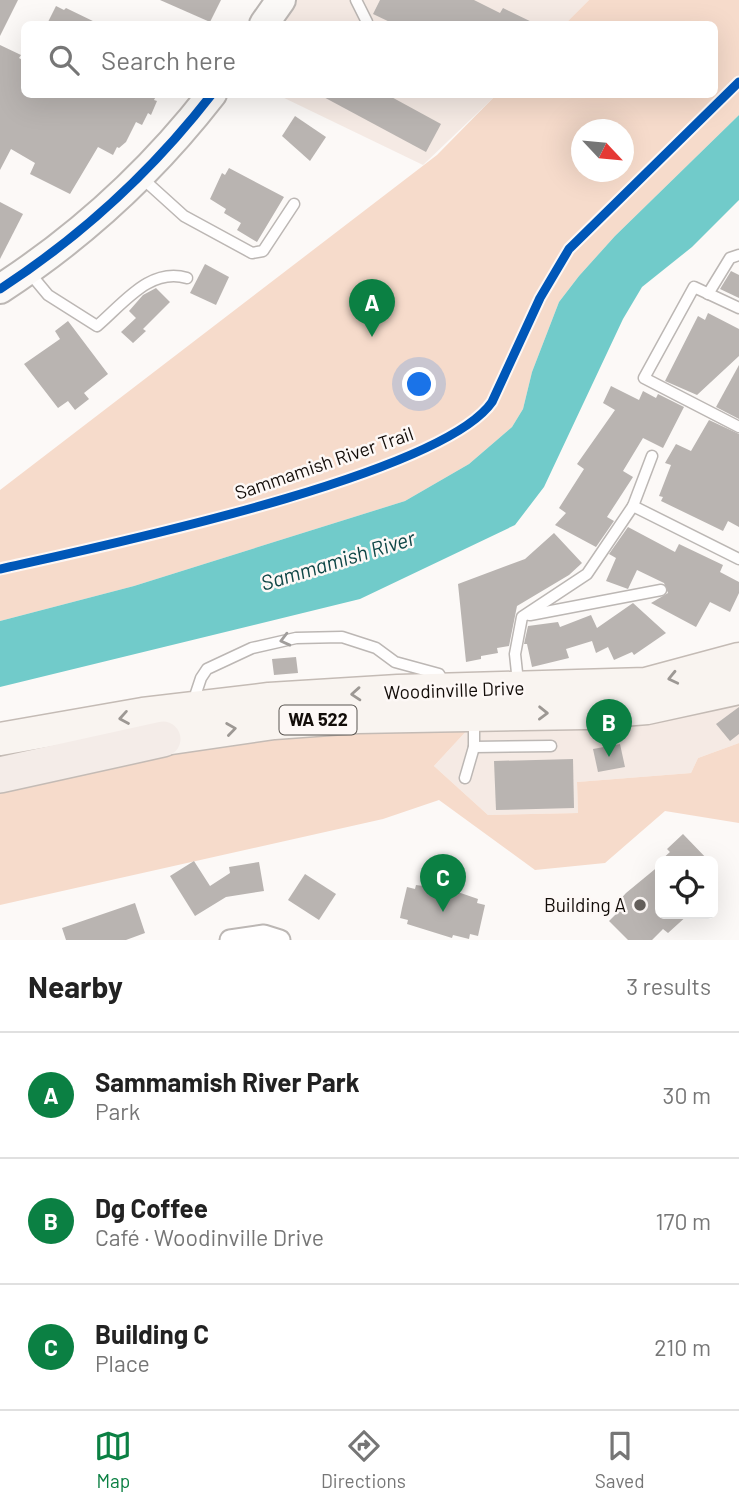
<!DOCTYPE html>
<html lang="en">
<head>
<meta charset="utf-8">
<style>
  body { margin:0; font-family:Barlow,sans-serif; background:#f6f6f6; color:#222 }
  .controls { position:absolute; right:21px; bottom:21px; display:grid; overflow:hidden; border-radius:10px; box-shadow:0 7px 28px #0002 }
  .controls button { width:63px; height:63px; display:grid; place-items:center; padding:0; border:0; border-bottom:2px solid #e0e0e0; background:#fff; color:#222; font:35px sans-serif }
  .compass { position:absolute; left:571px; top:119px; width:63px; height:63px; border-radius:50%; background:#fff; box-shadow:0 7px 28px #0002; rotate:116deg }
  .you { position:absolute; left:420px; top:385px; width:24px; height:24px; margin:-18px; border:5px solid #fff; border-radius:50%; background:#1a73e8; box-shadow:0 0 0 10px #1a73e833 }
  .badge { display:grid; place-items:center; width:46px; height:46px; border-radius:50%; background:#0b8043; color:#fff; font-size:23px; font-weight:700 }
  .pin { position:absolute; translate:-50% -58px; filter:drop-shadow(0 2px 4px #0008) }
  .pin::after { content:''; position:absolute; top:37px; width:24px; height:21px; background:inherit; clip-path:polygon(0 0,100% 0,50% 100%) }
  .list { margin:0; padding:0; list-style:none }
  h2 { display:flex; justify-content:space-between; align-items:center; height:91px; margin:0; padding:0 28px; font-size:30px }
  h2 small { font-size:23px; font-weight:400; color:#767676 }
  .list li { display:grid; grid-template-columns:46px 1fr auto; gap:21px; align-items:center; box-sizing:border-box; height:126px; padding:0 28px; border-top:2px solid #e0e0e0 }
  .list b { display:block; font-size:26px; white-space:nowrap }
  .list p { margin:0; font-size:23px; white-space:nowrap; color:#767676 }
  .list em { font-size:23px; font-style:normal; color:#767676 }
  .icon { flex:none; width:38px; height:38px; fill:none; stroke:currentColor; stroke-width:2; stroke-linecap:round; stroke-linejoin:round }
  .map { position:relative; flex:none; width:739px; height:940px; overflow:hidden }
  .search { position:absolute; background:#fff; box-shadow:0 7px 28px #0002; left:21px; right:21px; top:21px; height:77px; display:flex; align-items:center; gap:18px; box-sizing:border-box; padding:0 24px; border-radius:10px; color:#767676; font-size:26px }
  .sheet { height:469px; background:#fff }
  nav { display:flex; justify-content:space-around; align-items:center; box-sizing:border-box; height:98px; border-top:2px solid #e0e0e0; background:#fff; font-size:19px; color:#767676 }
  nav a { display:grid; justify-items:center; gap:4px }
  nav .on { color:#0b8043 }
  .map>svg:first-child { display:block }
  .built { fill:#f5eae4 }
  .green { fill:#f6dbcb; fill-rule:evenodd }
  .water { fill:#71cbca }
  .building { fill:#b9b4b1 }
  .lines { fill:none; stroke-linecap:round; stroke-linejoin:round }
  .lane-casing { stroke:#bcb7b4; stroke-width:13 }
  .street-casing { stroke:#bcb7b4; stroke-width:23 }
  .secondary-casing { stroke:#bcb7b4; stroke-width:32 }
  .primary-casing { stroke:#c4bbb5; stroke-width:35 }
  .highway-casing { stroke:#c4bbb5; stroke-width:38 }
  .lane { stroke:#fffefe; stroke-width:10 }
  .street { stroke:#fffefe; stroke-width:19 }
  .secondary { stroke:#fbf9f7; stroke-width:28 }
  .primary { stroke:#f9f4f0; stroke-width:32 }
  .highway { stroke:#f4ece8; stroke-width:35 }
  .cycleway-casing { stroke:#fdf8f6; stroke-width:13 }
  .cycleway { stroke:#0057b8; stroke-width:9 }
  .oneway { stroke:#a19e9c }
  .oneway2 { stroke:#9d9894 }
  .poi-dot { fill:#65605c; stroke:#fdf8f6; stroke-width:2.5 }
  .labels { text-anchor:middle; stroke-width:5; stroke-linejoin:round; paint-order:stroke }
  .shield { fill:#fdf8f6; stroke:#595450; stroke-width:2 }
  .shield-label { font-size:18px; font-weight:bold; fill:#130d09 }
  .street-label { font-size:19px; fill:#130d09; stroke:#fdf8f6 }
  .poi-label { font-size:19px; fill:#130d09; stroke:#fdf8f6; text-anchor:end }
  .water-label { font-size:21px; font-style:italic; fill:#0e4646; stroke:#fdf8f6 }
</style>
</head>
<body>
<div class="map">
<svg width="739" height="940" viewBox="0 0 739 940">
  <rect width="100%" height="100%" fill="#fcf9f7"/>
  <g class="built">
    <polygon points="278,0 589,0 565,24 259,24"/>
    <polygon points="278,95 496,95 423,165"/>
    <polygon points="739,688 739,743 698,758 691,773 577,782 578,813 488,815 434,766 483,713"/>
  </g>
  <g class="green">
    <path d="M589,0h150v115l-124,121 -36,40 -20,26 -27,70 -9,37 -11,18 -43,37 -64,37 -271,85 -134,35v-131l437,-335 59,-60 218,-1v-70h-149zM582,130h42v42h-42z"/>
    <polygon points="483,713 434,766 488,815 578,813 577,782 691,773 698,758 739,743 739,823 665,811 605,863 535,870 439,800 383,819 0,905 0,775 28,768"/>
  </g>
  <polygon class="water" points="739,115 739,200 692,247 642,287 623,319 544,487 515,525 360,599 0,687 0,621 134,586 405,501 469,464 512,427 523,409 532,372 559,302 579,276 615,236"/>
  <g class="building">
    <polygon points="0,0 18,0 0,36"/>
    <polygon points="160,0 221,0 210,22"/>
    <polygon points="380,0 474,0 500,13 503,8 536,24 394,24 373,14"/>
    <polygon points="56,6 64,10 66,8 99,24 47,24"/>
    <polygon points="0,45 21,55 19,58 24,61 24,94 157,94 154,100 157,101 151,115 148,113 142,125 136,122 126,142 119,148 117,147 113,155 98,147 70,194 30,174 35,163 11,149 0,170"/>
    <polygon points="318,94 386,94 441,124 426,152"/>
    <polygon points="295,116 326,137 310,161 282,136"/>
    <polygon points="229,168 284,197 257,242 237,230 241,223 224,213 226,209 210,199 222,173 225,175"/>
    <polygon points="0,202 23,214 0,259"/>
    <polygon points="205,264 229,277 216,305 190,293"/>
    <polygon points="731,271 739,275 739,298 720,289"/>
    <polygon points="156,288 170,302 143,329 146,331 133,343 121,332 136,318 129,311 143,295"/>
    <polygon points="708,313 739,329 739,356 697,395 665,381 698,316 705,320"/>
    <polygon points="68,321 108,374 84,393 89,399 75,410 68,401 58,408 24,364 60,339 55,331"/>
    <polygon points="739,365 739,419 716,407"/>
    <polygon points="611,386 639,400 643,391 656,398 658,394 684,407 663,448 643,438 623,471 633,477 607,517 614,521 596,547 555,525 566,513 559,508 584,469 577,464 615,410 603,403"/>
    <polygon points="709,420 739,434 739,527 728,521 723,531 661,501 663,497 659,496 671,465 665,463 676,444 691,451"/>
    <polygon points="628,527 675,552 679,544 723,565 720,572 739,582 739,593 730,612 710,602 696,627 651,603 668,593 664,583 637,570 628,589 606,581 616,558 609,554"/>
    <polygon points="554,533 582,563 569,575 517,606 509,646 497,648 498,653 481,656 481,659 466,662 458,584 525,559"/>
    <polygon points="633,603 666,633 634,655 632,652 614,660 608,647 596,653 592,641 566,649 569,658 532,667 527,644 524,644 528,626 558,622 560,627 591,615 597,628"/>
    <polygon points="296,657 298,673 274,675 272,659"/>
    <polygon points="739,707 739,734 730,741 716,724"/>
    <polygon points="620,744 625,767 598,772 593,749"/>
    <polygon points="573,759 574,808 496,810 494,761"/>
    <polygon points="683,834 709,861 660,861 670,852 667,849"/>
    <polygon points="194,861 210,886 230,873 229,867 259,862 264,891 226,897 195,916 170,876"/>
    <polygon points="660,865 660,914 689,914 668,933 663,929 652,940 628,940 609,921 616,914 620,906 617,903 626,893"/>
    <polygon points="305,874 336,894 319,920 288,900"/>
    <polygon points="416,885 452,890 478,899 477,903 485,905 478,936 470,934 469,939 453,935 452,938 407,924 408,920 400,918 402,908 407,887 415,889"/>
    <polygon points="135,903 145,933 126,940 66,940 62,928"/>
  </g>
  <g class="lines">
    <g class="lane-casing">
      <g id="lane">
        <polyline points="356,0 367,22"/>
        <polyline points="142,178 184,216 252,253 263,251 294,204"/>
        <path d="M28,271l20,24 49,31c27,-23 53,-59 90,-48"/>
        <polyline points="708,294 730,258 739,255"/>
        <polyline points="739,308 694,287 644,378 739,427"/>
        <polyline points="633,506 739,559"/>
        <polyline points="530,615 661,590"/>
        <polyline points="518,682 515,654 522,617 587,574 633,506 652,456"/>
        <polyline points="193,702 201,678 207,669 252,648 296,638 342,637 376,648 395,662 439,674 445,684"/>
        <polyline points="474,718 474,747 551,746"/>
        <polyline points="465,778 474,747"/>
      </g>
    </g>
    <g class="street-casing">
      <polyline id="street" points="230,940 264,935 280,940"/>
    </g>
    <g class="secondary-casing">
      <g id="secondary">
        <polyline points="264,24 281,0"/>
        <path d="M0,289c80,-52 153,-119 212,-195"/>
      </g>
    </g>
    <g class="primary-casing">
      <g id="primary">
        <polyline points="0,739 143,714 269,699 398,691 646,684 739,659"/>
        <polyline points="137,743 274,723 357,717 585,713 647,708 739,688"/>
      </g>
    </g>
    <g class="highway-casing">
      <polyline id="highway" points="0,775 163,739"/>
    </g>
    <use href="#lane" class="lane"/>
    <use href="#street" class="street"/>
    <use href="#secondary" class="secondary"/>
    <use href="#primary" class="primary"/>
    <use href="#highway" class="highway"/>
    <g class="cycleway-casing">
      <g id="cycleway">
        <path d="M0,289c80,-52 153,-119 212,-195"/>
        <path d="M0,569c98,-22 441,-93 492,-167l48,-104 29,-49 170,-167"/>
      </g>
    </g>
    <use href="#cycleway" class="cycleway"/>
  </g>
  <defs><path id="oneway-chevron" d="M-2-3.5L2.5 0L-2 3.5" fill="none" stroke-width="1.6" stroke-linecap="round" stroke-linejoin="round" transform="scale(1.75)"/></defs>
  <use class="oneway" href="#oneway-chevron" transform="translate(285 640) rotate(166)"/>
  <g class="oneway2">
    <use href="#oneway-chevron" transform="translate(673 678) rotate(167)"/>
    <use href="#oneway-chevron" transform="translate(356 694) rotate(176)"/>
    <use href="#oneway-chevron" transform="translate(543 713) rotate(1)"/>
    <use href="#oneway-chevron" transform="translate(124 718) rotate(170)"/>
    <use href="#oneway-chevron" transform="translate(231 729) rotate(-8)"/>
  </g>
  <circle class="poi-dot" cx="640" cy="905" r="7"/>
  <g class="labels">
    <rect class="shield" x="279.5" y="705.5" width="77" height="29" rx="5"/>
    <g class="shield-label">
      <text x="318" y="726">WA 522</text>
    </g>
    <g class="street-label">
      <text transform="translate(324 463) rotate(-19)" y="7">Sammamish River Trail</text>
      <text transform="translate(454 690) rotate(-2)" y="7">Woodinville Drive</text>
    </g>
    <g class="poi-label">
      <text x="626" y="912">Building A</text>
    </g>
    <g class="water-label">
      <text transform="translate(338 561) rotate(-17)" y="7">Sammamish River</text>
    </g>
  </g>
</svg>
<div class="controls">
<button><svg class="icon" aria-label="locate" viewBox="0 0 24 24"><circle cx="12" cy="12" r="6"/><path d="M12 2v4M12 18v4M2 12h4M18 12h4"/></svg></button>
</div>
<svg class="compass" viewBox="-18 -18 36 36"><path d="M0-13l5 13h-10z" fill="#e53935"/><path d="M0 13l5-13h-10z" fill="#767676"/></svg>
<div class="you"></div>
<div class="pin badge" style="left:372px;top:337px">A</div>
<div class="pin badge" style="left:609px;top:757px">B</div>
<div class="pin badge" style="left:443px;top:912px">C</div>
<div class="search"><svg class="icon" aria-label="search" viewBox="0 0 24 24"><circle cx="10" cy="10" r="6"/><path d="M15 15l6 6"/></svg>Search here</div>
</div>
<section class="sheet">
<h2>Nearby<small>3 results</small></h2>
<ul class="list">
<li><span class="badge">A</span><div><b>Sammamish River Park</b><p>Park</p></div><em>30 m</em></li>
<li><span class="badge">B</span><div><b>Dg Coffee</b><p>Café · Woodinville Drive</p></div><em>170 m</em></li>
<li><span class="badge">C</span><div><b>Building C</b><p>Place</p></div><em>210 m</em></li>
</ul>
</section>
<nav>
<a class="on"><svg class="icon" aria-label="map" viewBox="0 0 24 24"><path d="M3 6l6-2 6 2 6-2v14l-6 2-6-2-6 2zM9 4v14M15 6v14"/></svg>Map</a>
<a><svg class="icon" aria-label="directions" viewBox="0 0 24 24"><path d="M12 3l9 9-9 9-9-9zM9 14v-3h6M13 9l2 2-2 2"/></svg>Directions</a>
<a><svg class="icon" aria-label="saved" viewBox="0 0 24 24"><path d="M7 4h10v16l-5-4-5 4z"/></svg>Saved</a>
</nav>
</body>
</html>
